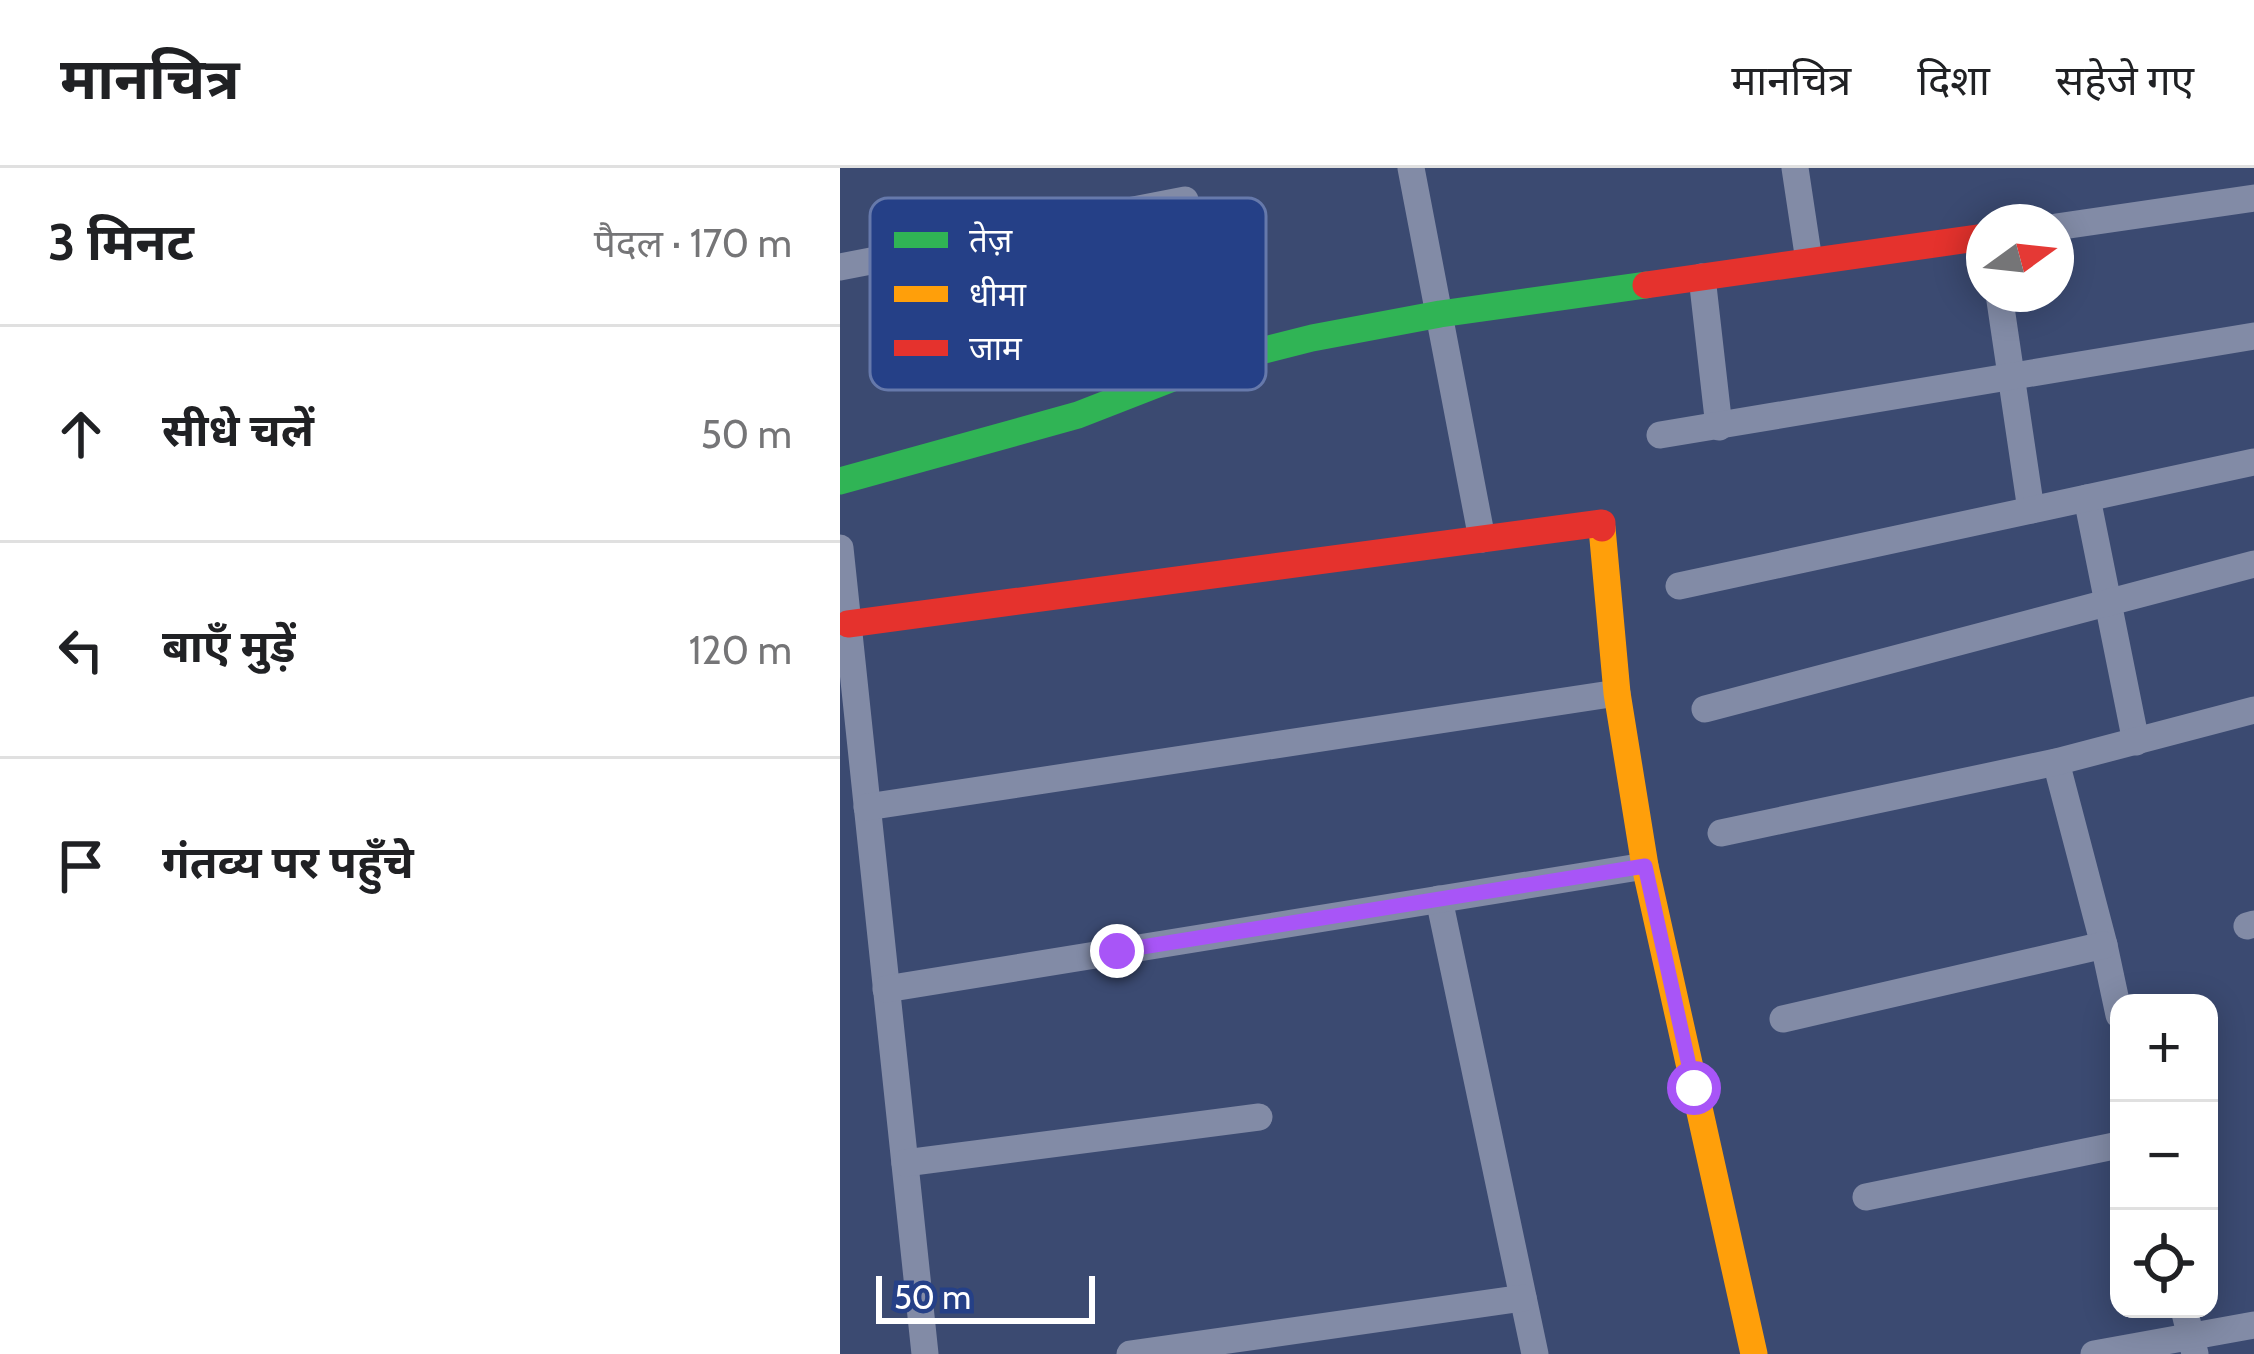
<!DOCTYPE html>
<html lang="hi">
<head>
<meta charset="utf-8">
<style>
  body { margin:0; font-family:Cabin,"Noto Sans Devanagari",sans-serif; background:#f2f2f2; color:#202124 }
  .controls { position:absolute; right:36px; bottom:36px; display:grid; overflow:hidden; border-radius:24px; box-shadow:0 6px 30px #0003 }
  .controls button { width:108px; height:108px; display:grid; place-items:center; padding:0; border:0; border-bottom:3px solid #e0e0e0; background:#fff; color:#202124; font:60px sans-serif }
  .compass { position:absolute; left:1126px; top:36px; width:108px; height:108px; border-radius:50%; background:#fff; box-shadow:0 6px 30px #0003; rotate:75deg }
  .scale { position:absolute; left:36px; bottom:30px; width:219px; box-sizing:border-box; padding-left:12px; border:6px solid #fff; border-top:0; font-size:33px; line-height:42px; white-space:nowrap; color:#fff; -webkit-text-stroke:9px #254087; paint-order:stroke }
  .stop { position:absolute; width:36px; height:36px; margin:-27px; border:9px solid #a855f7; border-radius:50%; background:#fff }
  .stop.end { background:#a855f7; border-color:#fff; box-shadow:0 3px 12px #0008 }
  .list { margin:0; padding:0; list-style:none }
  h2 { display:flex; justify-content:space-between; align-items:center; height:156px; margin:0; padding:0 48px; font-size:51px }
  h2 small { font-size:39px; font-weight:400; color:#757577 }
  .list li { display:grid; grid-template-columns:78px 1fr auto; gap:36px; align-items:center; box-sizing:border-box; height:216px; padding:0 48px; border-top:3px solid #e0e0e0 }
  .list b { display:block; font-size:45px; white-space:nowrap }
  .list em { font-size:39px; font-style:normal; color:#757577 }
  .icon { flex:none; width:66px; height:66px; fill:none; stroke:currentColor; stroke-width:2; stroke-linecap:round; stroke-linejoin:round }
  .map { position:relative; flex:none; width:1414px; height:1186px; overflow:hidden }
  header { display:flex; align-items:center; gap:72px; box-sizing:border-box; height:168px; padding:0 60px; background:#fff; border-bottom:3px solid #e0e0e0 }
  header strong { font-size:57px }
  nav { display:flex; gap:66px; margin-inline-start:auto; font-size:42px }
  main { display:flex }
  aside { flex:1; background:#fff }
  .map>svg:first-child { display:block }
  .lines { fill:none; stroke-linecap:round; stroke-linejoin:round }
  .street { stroke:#828ba6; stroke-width:27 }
  .fast { stroke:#30b455; stroke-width:27 }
  .slow { stroke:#ff9f0a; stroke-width:27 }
  .jam { stroke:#e5322d; stroke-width:27 }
  .route { stroke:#a855f7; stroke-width:15 }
  .key { fill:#254087; stroke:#6679ab; stroke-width:3 }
  .key-label { font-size:33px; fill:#fff }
</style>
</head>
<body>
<header>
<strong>मानचित्र</strong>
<nav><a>मानचित्र</a><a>दिशा</a><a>सहेजे गए</a></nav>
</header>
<main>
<aside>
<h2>3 मिनट<small>पैदल · 170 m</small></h2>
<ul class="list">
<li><svg class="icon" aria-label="ahead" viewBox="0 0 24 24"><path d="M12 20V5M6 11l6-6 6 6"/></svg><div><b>सीधे चलें</b></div><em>50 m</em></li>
<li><svg class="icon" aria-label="left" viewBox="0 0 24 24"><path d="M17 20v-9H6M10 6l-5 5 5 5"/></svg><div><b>बाएँ मुड़ें</b></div><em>120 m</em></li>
<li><svg class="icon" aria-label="arrive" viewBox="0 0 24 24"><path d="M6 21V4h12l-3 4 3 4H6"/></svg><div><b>गंतव्य पर पहुँचे</b></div></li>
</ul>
</aside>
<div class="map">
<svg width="1414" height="1186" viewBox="0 0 1414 1186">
  <rect width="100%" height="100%" fill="#3b4a71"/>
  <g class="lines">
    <g class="street">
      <polyline points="571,0 642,371"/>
      <polyline points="955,0 969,93"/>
      <polyline points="1216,59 1414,30"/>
      <polyline points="0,99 345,32"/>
      <polyline points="862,109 879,259"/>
      <polyline points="1159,126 1191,342"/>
      <polyline points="820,267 1414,168"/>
      <polyline points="1247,330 1296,574"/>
      <polyline points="0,380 85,1186"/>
      <polyline points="839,418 1414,294"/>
      <polyline points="865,541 1414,396"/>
      <polyline points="1216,594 1264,777 1279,847"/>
      <polyline points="27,639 777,525"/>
      <polyline points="881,665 1216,594 1414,542"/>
      <polyline points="599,731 695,1186"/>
      <polyline points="1407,758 1414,756"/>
      <polyline points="46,821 805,698"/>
      <polyline points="943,851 1264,777"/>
      <polyline points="65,995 419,949"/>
      <polyline points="1026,1029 1279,977"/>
      <polyline points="1344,1141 1355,1186"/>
      <polyline points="290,1186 683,1130"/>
      <polyline points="1254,1186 1414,1157"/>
    </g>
    <polyline class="fast" points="0,313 238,247 369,196 472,170 600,146 806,117"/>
    <polyline class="slow" points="762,360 777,525 805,698 914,1186"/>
    <g class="jam">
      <polyline points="806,117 1144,69"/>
      <polyline points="8,456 762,355 762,360"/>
    </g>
  </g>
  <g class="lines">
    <polyline class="route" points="277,783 805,698 854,920"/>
  </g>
  <rect x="30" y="30" width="396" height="192" rx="18" class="key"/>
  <rect x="54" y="64" width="54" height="16" fill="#30b455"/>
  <rect x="54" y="118" width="54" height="16" fill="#ff9f0a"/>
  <rect x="54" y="172" width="54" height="16" fill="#e5322d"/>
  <g class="key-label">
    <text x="129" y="84">तेज़</text>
    <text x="129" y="138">धीमा</text>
    <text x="129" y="192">जाम</text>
  </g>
</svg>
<div class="controls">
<button>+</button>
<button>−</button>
<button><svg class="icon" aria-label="locate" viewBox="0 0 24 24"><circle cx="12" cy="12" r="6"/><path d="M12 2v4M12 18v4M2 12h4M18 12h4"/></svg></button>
</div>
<svg class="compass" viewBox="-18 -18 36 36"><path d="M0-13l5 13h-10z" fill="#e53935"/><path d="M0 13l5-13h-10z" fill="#757577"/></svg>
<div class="scale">50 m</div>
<div class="stop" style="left:854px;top:920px"></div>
<div class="stop end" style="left:277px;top:783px"></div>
</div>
</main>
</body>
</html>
